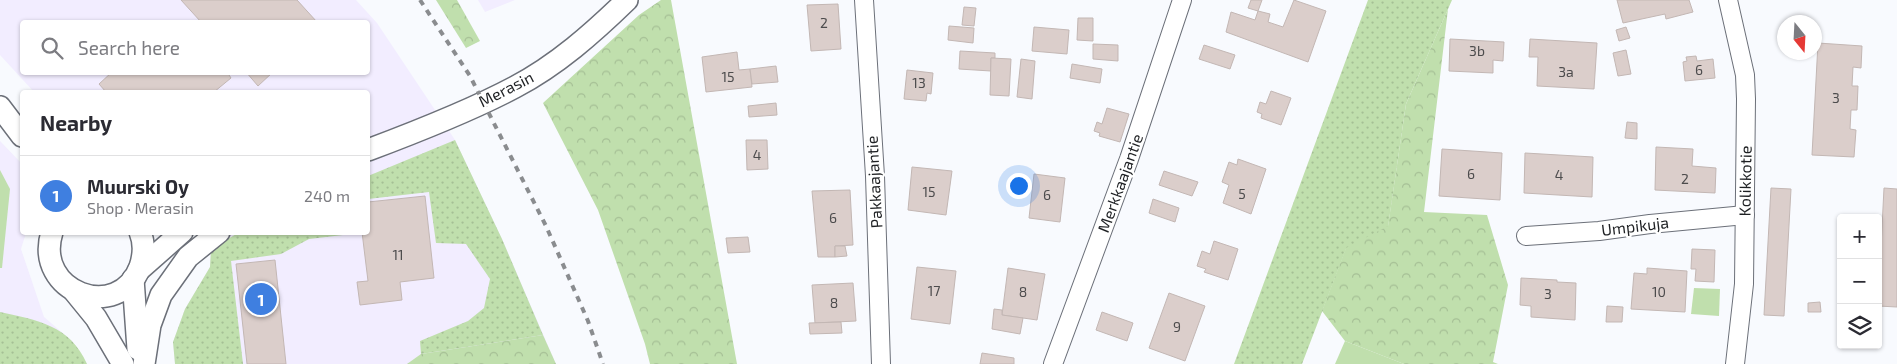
<!DOCTYPE html>
<html lang="en">
<head>
<meta charset="utf-8">
<style>
  body { margin:0; font-family:"Exo 2",sans-serif; background:#f2f2f3; color:#2b2b33 }
  .controls { position:absolute; right:15px; bottom:15px; display:grid; overflow:hidden; border-radius:5px; box-shadow:0 1px 4px #0004 }
  .controls button { width:45px; height:45px; display:grid; place-items:center; padding:0; border:0; border-bottom:1px solid #e1e1e2; background:#fff; color:#2b2b33; font:25px sans-serif }
  .compass { position:absolute; left:1777px; top:15px; width:45px; height:45px; border-radius:50%; background:#fff; box-shadow:0 1px 4px #0004; rotate:162deg }
  .you { position:absolute; left:1018px; top:185px; width:18px; height:18px; margin:-12px; border:4px solid #fff; border-radius:50%; background:#1a73e8; box-shadow:0 0 0 8px #1a73e833 }
  .badge { display:grid; place-items:center; width:32px; height:32px; border-radius:50%; background:#db2777; color:#fff; font-size:16px; font-weight:700 }
  .pin { position:absolute; translate:-50% -50%; border:2px solid #fff; box-shadow:0 1px 5px #0006 }
  .list { margin:0; padding:0; list-style:none }
  h2 { display:flex; justify-content:space-between; align-items:center; height:65px; margin:0; padding:0 20px; font-size:21px }
  h2 small { font-size:16px; font-weight:400; color:#7c7c81 }
  .list li { display:grid; grid-template-columns:32px 1fr auto; gap:15px; align-items:center; box-sizing:border-box; height:80px; padding:0 20px; border-top:1px solid #e1e1e2 }
  .list b { display:block; font-size:19px; white-space:nowrap }
  .list p { margin:0; font-size:16px; white-space:nowrap; color:#7c7c81 }
  .list em { font-size:16px; font-style:normal; color:#7c7c81 }
  .icon { flex:none; width:28px; height:28px; fill:none; stroke:currentColor; stroke-width:2; stroke-linecap:round; stroke-linejoin:round }
  .map { position:relative; flex:none; width:1897px; height:364px; overflow:hidden }
  .search { position:absolute; background:#fff; box-shadow:0 1px 4px #0004; left:20px; top:20px; width:350px; height:55px; display:flex; align-items:center; gap:12px; box-sizing:border-box; padding:0 18px; border-radius:5px; color:#7c7c81; font-size:19px }
  .panel { position:absolute; background:#fff; box-shadow:0 1px 4px #0004; left:20px; top:90px; width:350px; height:145px; border-radius:5px }
  .map>svg:first-child { display:block }
  .commercial { fill:#f2edff; fill-rule:evenodd }
  .grass { fill:url(#grass-dots) }
  .forest { fill:url(#forest-crowns) }
  .park { fill:#c0dfad }
  .building { fill:#dbcecb; stroke:#c3b7b4 }
  .lines { fill:none; stroke-linecap:round; stroke-linejoin:round }
  .minor-casing { stroke:#6c7079; stroke-width:20 }
  .tertiary-casing { stroke:#6c7079; stroke-width:24 }
  .minor { stroke:#fff; stroke-width:18 }
  .tertiary { stroke:#fff; stroke-width:21 }
  .rail { stroke:#8a8c8f; stroke-width:4; stroke-dasharray:6 6; stroke-linecap:butt }
  .labels { text-anchor:middle; stroke-width:4.5; stroke-linejoin:round; paint-order:stroke }
  .number-label { font-size:14px; fill:#4d4c4d }
  .street-label { font-size:16px; fill:#1e2023; stroke:#fff }
</style>
</head>
<body>
<div class="map">
<svg width="1897" height="364" viewBox="0 0 1897 364">
  <defs>
    <pattern id="grass-dots" width="8" height="8" patternUnits="userSpaceOnUse" patternTransform="scale(1.25)"><rect width="8" height="8" fill="#c0dfad"/><path d="M2 2h.1M6 6h.1" fill="none" stroke="#a5bf95" stroke-width="1.8" stroke-linecap="round"/></pattern>
    <pattern id="forest-crowns" width="20" height="18" patternUnits="userSpaceOnUse" patternTransform="scale(1.25)"><rect width="20" height="18" fill="#c0dfad"/><path d="M2 6a3 3 0 1 1 6 0M12 15a3 3 0 1 1 6 0" fill="none" stroke="#a5bf95"/></pattern>
  </defs>
  <rect width="100%" height="100%" fill="#f8fafe"/>
  <g class="commercial">
    <path d="M0,0h356l21,23 78,117 47,99 54,125h-381l-2,-22 12,-33 25,-42 1,-18 -10,-16 167,-1v-140h-334l-34,-37zM22,22h346v50h-346z"/>
    <polygon points="478,0 515,0 485,12"/>
    <polygon points="0,141 22,164 22,232 26,233 21,249 44,317 72,341 87,364 0,364"/>
  </g>
  <g class="grass">
    <polygon points="1368,0 1452,0 1406,104 1388,227 1346,249 1302,364 1234,364"/>
    <polygon points="455,140 502,239 543,335 421,354 420,341 468,321 484,308 490,279 466,244 436,243 429,192 368,199 368,176"/>
    <polygon points="238,233 343,233 343,235 309,239 281,254 231,261 243,364 175,364 173,342 185,309 210,267 211,249"/>
    <path d="M0,312c37,8 70,13 87,52h-87z"/>
  </g>
  <g class="forest">
    <polygon points="436,0 457,0 480,41 466,48"/>
    <polygon points="661,0 671,0 737,364 650,364 645,344 598,210 543,103 639,15"/>
    <polygon points="1448,9 1424,212 1487,215 1508,285 1493,362 1498,364 1404,364 1345,341 1322,311 1346,248 1388,226 1406,104"/>
    <polygon points="543,335 556,364 407,364 421,354"/>
  </g>
  <g class="park">
    <polygon points="0,170 10,189 2,268 0,268"/>
    <polygon points="1694,288 1720,289 1719,316 1691,314"/>
    <polygon points="1345,341 1404,364 1335,364"/>
  </g>
  <g class="building">
    <polygon points="181,0 297,0 317,22 201,22"/>
    <polygon points="1251,0 1262,0 1258,11 1248,8"/>
    <polygon points="1294,0 1326,11 1308,62 1226,32 1231,12 1255,20 1258,11 1270,14 1268,22 1283,27"/>
    <polygon points="1617,0 1689,0 1693,12 1666,19 1665,14 1623,23"/>
    <polygon points="838,4 841,49 811,51 807,5"/>
    <polygon points="964,7 976,8 974,26 962,25"/>
    <polygon points="1078,18 1093,18 1093,41 1077,40"/>
    <polygon points="949,26 974,28 973,43 948,40"/>
    <polygon points="1034,27 1069,30 1067,54 1032,51"/>
    <polygon points="1626,27 1630,38 1619,41 1616,30"/>
    <polygon points="1450,39 1504,42 1503,61 1493,60 1493,73 1449,71"/>
    <polygon points="1530,39 1597,43 1594,89 1537,86 1538,57 1529,57"/>
    <polygon points="1818,43 1862,46 1861,68 1853,67 1852,86 1858,86 1857,110 1851,110 1850,129 1856,130 1854,157 1812,155"/>
    <polygon points="1093,44 1118,45 1118,61 1093,59"/>
    <polygon points="1204,45 1235,55 1230,69 1199,59"/>
    <polygon points="1626,50 1631,74 1618,76 1613,53"/>
    <polygon points="960,51 995,53 995,58 991,58 991,71 959,69"/>
    <polygon points="737,52 739,70 750,69 752,87 706,92 702,57"/>
    <polygon points="1696,56 1697,61 1713,59 1715,78 1685,81 1683,62 1687,61 1686,57"/>
    <polygon points="991,58 1011,59 1009,96 990,95"/>
    <polygon points="1021,59 1035,61 1032,99 1017,97"/>
    <polygon points="1072,64 1102,69 1100,83 1070,78"/>
    <polygon points="776,66 778,82 752,84 750,69"/>
    <polygon points="907,70 933,73 931,94 927,93 926,101 904,99"/>
    <polygon points="112,72 227,72 231,78 214,92 106,92 99,84"/>
    <polygon points="246,72 273,72 258,86"/>
    <polygon points="1271,91 1291,98 1281,125 1261,118 1262,114 1257,112 1260,102 1266,104"/>
    <polygon points="776,103 777,115 749,117 748,106"/>
    <polygon points="1107,108 1129,114 1120,142 1099,136 1100,133 1094,131 1097,122 1102,124"/>
    <polygon points="1627,122 1637,123 1637,139 1625,138"/>
    <polygon points="746,140 767,140 768,169 747,170"/>
    <polygon points="1656,147 1693,149 1692,166 1716,168 1715,193 1655,190"/>
    <polygon points="1442,149 1502,153 1500,200 1439,196"/>
    <polygon points="1525,153 1593,157 1592,197 1524,193"/>
    <polygon points="1238,159 1266,169 1251,214 1223,203 1229,185 1222,182 1229,162 1237,165"/>
    <polygon points="912,167 952,171 946,215 908,210"/>
    <polygon points="1164,171 1198,182 1192,196 1159,185"/>
    <polygon points="1034,174 1065,178 1060,222 1029,218"/>
    <polygon points="1771,188 1791,189 1784,316 1764,315"/>
    <polygon points="1884,188 1897,189 1897,307 1878,306"/>
    <polygon points="850,190 853,245 835,246 835,257 818,257 812,191"/>
    <polygon points="425,196 434,278 400,282 402,300 360,305 357,282 368,281 362,232 368,232 368,202"/>
    <polygon points="1153,199 1179,208 1175,222 1149,213"/>
    <polygon points="748,237 750,252 728,253 726,238"/>
    <polygon points="1214,241 1238,249 1228,280 1204,272 1206,269 1197,266 1202,251 1210,254"/>
    <polygon points="835,246 845,246 847,256 835,257"/>
    <polygon points="1692,249 1715,250 1714,282 1695,281 1696,269 1691,269"/>
    <polygon points="275,260 286,364 247,364 236,264"/>
    <polygon points="917,267 956,271 950,324 911,319"/>
    <polygon points="1008,268 1045,274 1037,320 1002,315"/>
    <polygon points="1647,268 1687,271 1685,312 1631,309 1634,273 1647,274"/>
    <polygon points="1521,278 1557,280 1557,282 1576,283 1575,320 1531,317 1531,306 1520,305"/>
    <polygon points="853,283 856,321 815,323 812,285"/>
    <polygon points="1169,293 1205,306 1185,361 1149,348"/>
    <polygon points="1820,302 1821,312 1808,312 1808,303"/>
    <polygon points="1607,306 1623,307 1622,322 1606,322"/>
    <polygon points="994,309 1002,310 1002,315 1023,318 1020,334 992,329"/>
    <polygon points="1102,312 1133,323 1127,341 1096,330"/>
    <polygon points="841,322 842,333 810,334 809,323"/>
    <polygon points="982,353 1014,358 1014,364 980,364"/>
  </g>
  <g class="lines">
    <g class="minor-casing">
      <g id="minor">
        <polyline points="864,0 875,176 881,364"/>
        <polyline points="1728,0 1745,75 1746,99 1744,284 1735,364"/>
        <polyline points="1526,236 1599,231 1650,224 1745,215"/>
        <polyline points="1053,364 1129,159 1182,0"/>
      </g>
    </g>
    <g class="tertiary-casing">
      <g id="tertiary">
        <polyline points="0,107 22,136"/>
        <path d="M368,150c48,-18 102,-39 147,-63 42,-22 78,-54 112,-87"/>
        <path d="M52,232c-19,61 67,91 88,35 4,-12 5,-23 0,-35"/>
        <polyline points="139,270 182,232"/>
        <polyline points="133,279 138,349"/>
        <polyline points="74,291 96,318 123,364"/>
        <polyline points="144,364 150,325 161,295 188,257 219,232"/>
      </g>
    </g>
    <use href="#minor" class="minor"/>
    <use href="#tertiary" class="tertiary"/>
    <polyline class="rail" points="420,0 470,76 546,226 588,321 603,364"/>
  </g>
  <g class="labels">
    <g class="number-label">
      <text x="824" y="28">2</text>
      <text x="1477" y="56">3b</text>
      <text x="1699" y="75">6</text>
      <text x="1566" y="77">3a</text>
      <text x="728" y="82">15</text>
      <text x="919" y="88">13</text>
      <text x="1836" y="103">3</text>
      <text x="757" y="160">4</text>
      <text x="1471" y="179">6</text>
      <text x="1559" y="180">4</text>
      <text x="1685" y="184">2</text>
      <text x="929" y="197">15</text>
      <text x="1242" y="199">5</text>
      <text x="1047" y="200">6</text>
      <text x="833" y="223">6</text>
      <text x="398" y="260">11</text>
      <text x="934" y="296">17</text>
      <text x="1023" y="297">8</text>
      <text x="1659" y="297">10</text>
      <text x="1548" y="299">3</text>
      <text x="834" y="308">8</text>
      <text x="1177" y="332">9</text>
    </g>
    <g class="street-label">
      <text transform="translate(506 89) rotate(-27)" y="6">Merasin</text>
      <text transform="translate(1745 181) rotate(-89)" y="6">Kolikkotie</text>
      <text transform="translate(874 182) rotate(-93)" y="6">Pakkaajantie</text>
      <text transform="translate(1120 183) rotate(-70)" y="6">Merkkaajantie</text>
      <text transform="translate(1635 226) rotate(-7)" y="6">Umpikuja</text>
    </g>
  </g>
</svg>
<div class="controls">
<button>+</button>
<button>−</button>
<button><svg class="icon" aria-label="layers" viewBox="0 0 24 24"><path d="M12 4l9 5-9 5-9-5zM3 14l9 5 9-5"/></svg></button>
</div>
<svg class="compass" viewBox="-18 -18 36 36"><path d="M0-13l5 13h-10z" fill="#e53935"/><path d="M0 13l5-13h-10z" fill="#7c7c81"/></svg>
<div class="you"></div>
<div class="pin badge" style="left:261px;top:299px;background:#3f7fe0">1</div>
<div class="search"><svg class="icon" aria-label="search" viewBox="0 0 24 24"><circle cx="10" cy="10" r="6"/><path d="M15 15l6 6"/></svg>Search here</div>
<section class="panel">
<h2>Nearby<small></small></h2>
<ul class="list">
<li><span class="badge" style="background:#3f7fe0">1</span><div><b>Muurski Oy</b><p>Shop · Merasin</p></div><em>240 m</em></li>
</ul>
</section>
</div>
</body>
</html>
